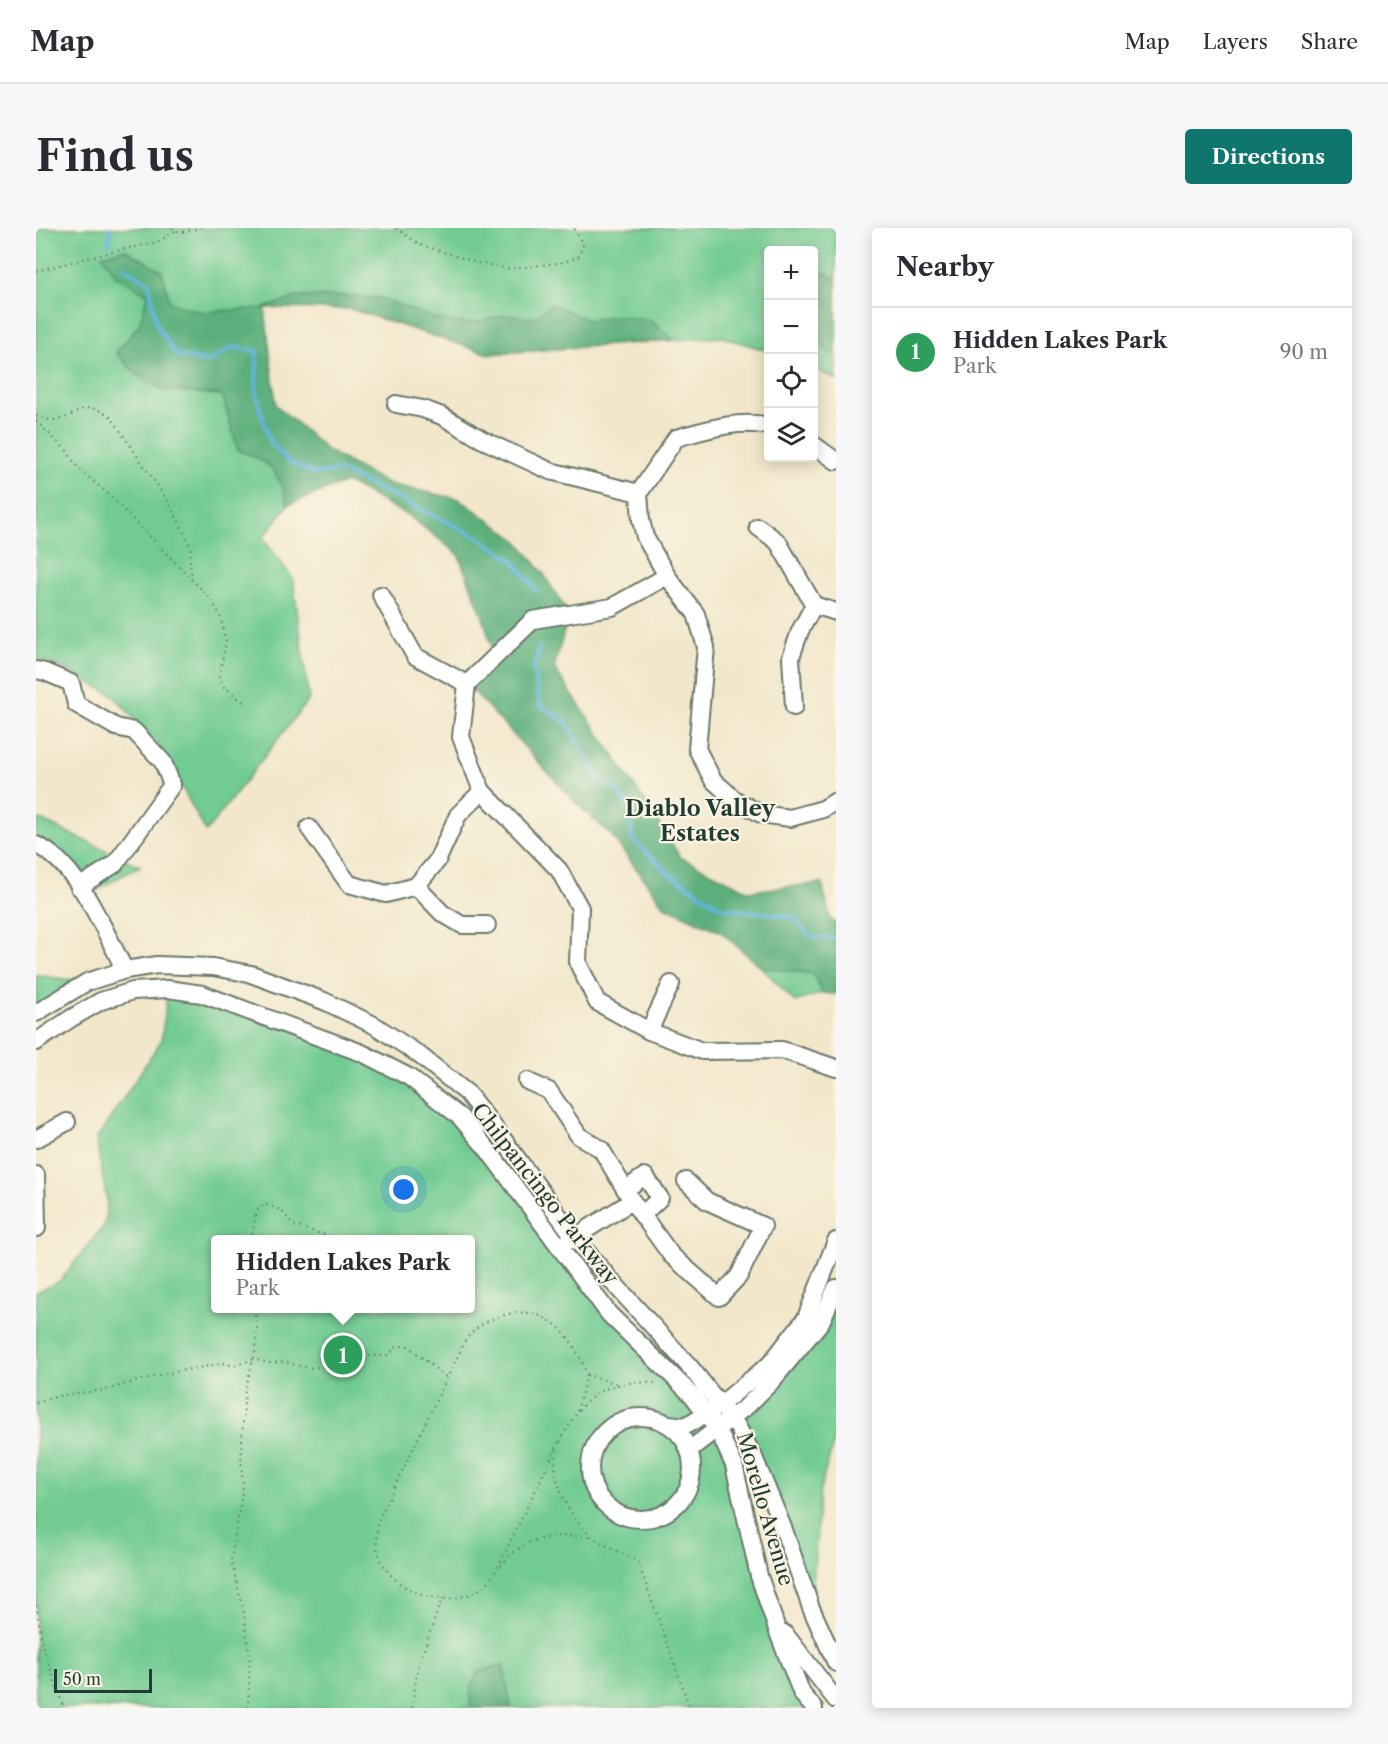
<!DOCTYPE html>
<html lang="en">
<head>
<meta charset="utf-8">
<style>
  body { margin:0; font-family:"Libre Caslon Text",serif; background:#f7f7f7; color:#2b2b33 }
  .controls { position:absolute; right:18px; top:18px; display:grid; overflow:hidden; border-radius:6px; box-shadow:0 3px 15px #0003 }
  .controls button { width:54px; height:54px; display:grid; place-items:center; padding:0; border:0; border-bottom:2px solid #e1e1e2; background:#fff; color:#2b2b33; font:30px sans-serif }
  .scale { position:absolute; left:18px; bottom:15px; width:98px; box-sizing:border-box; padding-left:6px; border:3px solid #1f3d34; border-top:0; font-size:16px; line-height:21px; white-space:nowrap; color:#1f3d34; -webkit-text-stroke:4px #fcf5e5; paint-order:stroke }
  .you { position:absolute; left:368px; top:962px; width:21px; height:21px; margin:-15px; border:4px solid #fff; border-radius:50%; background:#1a73e8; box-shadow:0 0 0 9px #1a73e833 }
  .badge { display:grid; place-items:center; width:39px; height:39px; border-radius:50%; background:#0f766e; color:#fff; font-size:20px; font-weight:700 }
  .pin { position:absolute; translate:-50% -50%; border:3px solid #fff; box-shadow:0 2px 6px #0006 }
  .popup { position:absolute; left:175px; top:1007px; width:264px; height:78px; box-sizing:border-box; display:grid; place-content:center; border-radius:6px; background:#fff; filter:drop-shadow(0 2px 4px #0005); font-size:20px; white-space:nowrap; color:#7c7c81 }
  .popup b { font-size:22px; color:#2b2b33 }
  .popup::after { content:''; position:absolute; left:50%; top:100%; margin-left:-12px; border:12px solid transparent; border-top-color:#fff }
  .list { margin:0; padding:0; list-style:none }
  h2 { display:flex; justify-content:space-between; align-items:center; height:78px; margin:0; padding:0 24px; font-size:26px }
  h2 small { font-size:20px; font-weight:400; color:#7c7c81 }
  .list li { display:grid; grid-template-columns:39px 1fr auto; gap:18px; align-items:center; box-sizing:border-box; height:90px; padding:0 24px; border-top:2px solid #e1e1e2 }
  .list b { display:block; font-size:22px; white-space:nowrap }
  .list p { margin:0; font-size:20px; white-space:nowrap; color:#7c7c81 }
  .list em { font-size:20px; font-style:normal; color:#7c7c81 }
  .icon { flex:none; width:33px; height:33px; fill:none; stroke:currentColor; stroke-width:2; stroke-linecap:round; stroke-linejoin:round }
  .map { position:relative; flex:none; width:800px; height:1480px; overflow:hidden; border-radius:6px }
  header { display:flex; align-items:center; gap:36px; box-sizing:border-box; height:84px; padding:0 30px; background:#fff; border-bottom:2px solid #e1e1e2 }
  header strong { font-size:28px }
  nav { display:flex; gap:33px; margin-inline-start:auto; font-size:21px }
  .intro { display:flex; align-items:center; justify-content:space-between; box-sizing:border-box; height:144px; padding:0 36px }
  h1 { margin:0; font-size:42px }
  .button { padding:15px 27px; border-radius:6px; background:#0f766e; color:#fff; font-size:21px; font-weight:700 }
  main { display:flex; gap:36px; padding:0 36px }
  aside { flex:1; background:#fff; border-radius:6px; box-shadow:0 3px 15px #0003 }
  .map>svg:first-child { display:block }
  .green { fill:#71cb92; stroke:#488463; stroke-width:1.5; fill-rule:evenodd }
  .forest { fill:#5caf7c; stroke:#3e7658; stroke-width:1.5 }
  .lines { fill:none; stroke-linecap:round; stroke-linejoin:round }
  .stream { stroke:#60b5dc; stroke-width:4 }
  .minor-casing { stroke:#697869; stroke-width:20 }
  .path { stroke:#697869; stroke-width:2; stroke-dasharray:1.5 4.5; stroke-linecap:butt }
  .minor { stroke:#fff; stroke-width:16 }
  .labels { text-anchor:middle; stroke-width:4.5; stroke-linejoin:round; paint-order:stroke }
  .street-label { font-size:21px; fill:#1f3d34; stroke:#fcf5e5 }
  .neighbourhood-label { font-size:22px; font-weight:bold; fill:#1f3d34; stroke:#fcf5e5 }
</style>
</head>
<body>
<header>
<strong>Map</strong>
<nav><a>Map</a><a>Layers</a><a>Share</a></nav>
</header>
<div class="intro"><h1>Find us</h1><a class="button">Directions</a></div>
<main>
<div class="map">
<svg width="800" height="1480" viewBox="0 0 800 1480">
  <rect width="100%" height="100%" fill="#fcf5e5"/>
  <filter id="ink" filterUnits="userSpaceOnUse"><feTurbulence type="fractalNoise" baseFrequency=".0167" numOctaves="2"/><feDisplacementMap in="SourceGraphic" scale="12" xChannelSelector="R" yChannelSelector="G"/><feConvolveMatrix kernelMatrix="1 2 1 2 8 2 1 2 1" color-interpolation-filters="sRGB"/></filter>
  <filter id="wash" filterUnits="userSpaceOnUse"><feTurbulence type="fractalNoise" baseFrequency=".008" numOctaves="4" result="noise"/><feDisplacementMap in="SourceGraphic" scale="24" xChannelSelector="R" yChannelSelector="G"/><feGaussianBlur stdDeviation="1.35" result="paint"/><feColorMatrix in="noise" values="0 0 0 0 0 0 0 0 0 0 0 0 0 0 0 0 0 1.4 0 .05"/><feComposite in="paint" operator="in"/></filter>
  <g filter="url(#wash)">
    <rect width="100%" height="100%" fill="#f2e7cb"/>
    <g class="green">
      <path d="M0,0h800v47l-3,3 -19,-11v-17h-46v101l-46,-14 -233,17 -138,-45 -87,-1 -26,142c34,12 40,20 50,55l-25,33 30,41 16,120 -103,133 -46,-85 -47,-52 -54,-29 -23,-7z"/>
      <polygon points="778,110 800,129 800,152 778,140"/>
      <polygon points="0,590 104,638 49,668 0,617"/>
      <polygon points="725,739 778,746 786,765 759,774"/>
      <polygon points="0,747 51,754 0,785"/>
      <path d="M132,761l194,64 98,64 94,124 164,189 41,146 55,132h-778v-416l24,-11 45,-57 2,-23 -11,-61 65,-99zM180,1012h254v68h-254z"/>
      <polygon points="800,1060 800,1206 784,1262 775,1380 701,1198"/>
    </g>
    <g class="forest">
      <path d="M88,21l38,22 8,32 33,9 61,-4 33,-11 49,-1 34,2 56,21 32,5 37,-9 29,3 19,-14 34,16 29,-4 34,4 24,20 -185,14 -138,-45 -86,-1 11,97 52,46 60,33 71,15 58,41 26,33 26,41 -15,54 95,139 31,50 69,34 73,-8 9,38 5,1v72l-14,-1 -8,-19 -53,-7 -40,-35 -57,-26 -52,-70 -37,-34 -108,-118 28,-26 -13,-44 -24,-60 -49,-38 -63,-34 -58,23c-10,-35 -16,-43 -50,-55l-16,-55 -59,-5 -25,-14 -22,-23 23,-28 9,-31 -31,-17 -15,-22z"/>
      <polygon points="778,39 797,50 800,47 800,129 778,110"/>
      <polygon points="467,1436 475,1480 434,1480 435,1459 442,1444"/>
    </g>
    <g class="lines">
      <g class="stream">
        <polyline points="73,15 74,0"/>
        <polyline points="88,39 113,55 121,98 140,127 172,134 197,119 221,123 220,163 225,184 234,214 253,234 279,246 305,243 438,307 476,331 501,363"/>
        <polyline points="504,419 497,441 504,477 530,494 562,549 584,566 595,582 596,611 635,647 687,680 757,689 773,708 800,711"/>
      </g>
    </g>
  </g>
  <g filter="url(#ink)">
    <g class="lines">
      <g class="minor-casing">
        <g id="minor">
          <polyline points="360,176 387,181 406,188 447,212 514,243 603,265"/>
          <path d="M732,198c-31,-7 -62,4 -92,12l-37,55 2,27 4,17 22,39 29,38 10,33 -9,102 16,31 21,19 27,15 29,4 33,-9 13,-8"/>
          <polyline points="778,217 800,233"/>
          <polyline points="722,299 742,314 778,377 800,384"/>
          <polyline points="631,348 576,379 497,392 431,456 425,509 446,563 523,642 544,680 542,735 561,774 613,803 666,823 746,822 800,840"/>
          <polyline points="345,367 379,428 431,456"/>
          <polyline points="0,442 9,444 35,455 40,476 80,499 98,503 127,534 136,557 79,636 43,659"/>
          <polyline points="758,479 755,429 764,403 778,377"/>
          <polyline points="273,600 313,656 350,666 380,658 401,633 422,587 446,563"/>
          <path d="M0,617c42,18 68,86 89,125"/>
          <polyline points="380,658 406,685 426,697 451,697"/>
          <polyline points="0,785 51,754 89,742 121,737 177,739 215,746 288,773 338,797 382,826 431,865 464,907 539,1010 572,1049 654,1139 701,1198 717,1227 748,1302 775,1380 800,1435"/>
          <polyline points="613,803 635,756"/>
          <polyline points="0,814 34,791 65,773 97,763 132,761 166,766 326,825 373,849 424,889 452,922 573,1086 657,1168 682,1202 698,1237 723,1348 743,1407 766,1466 778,1480"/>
          <polyline points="491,853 513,863 543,908 565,921 596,973 635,1027 683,1069 703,1048 727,998 671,973 650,953"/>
          <polyline points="0,911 31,894"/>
          <polyline points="0,947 1,1000"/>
          <polyline points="590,961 609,948 624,970 606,987"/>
          <polyline points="531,1014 596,973"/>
          <circle cx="605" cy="1240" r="51"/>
          <polyline points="633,1196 649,1198 684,1177 734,1136 770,1090 800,1013"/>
          <polyline points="653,1222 711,1178 736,1153 785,1094 800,1060"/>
          <polyline points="749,1406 800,1472"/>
        </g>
      </g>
      <g class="path">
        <polyline points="136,0 139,3 148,4 165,0"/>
        <polyline points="360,0 382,16 442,35 474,41 528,34 542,29 547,17 538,0"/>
        <polyline points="0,43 88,21 120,15 139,3"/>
        <path d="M0,188c5,1 10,3 15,4 27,1 28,-25 60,-3l58,86 12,23 10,21 -1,16 2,14"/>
        <polyline points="0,193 31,223 42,240 70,264 174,370 184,387 190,414 183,449 187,458 210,476"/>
        <polyline points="215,1012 221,983 228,976 245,982 257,997 304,1012"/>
        <polyline points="434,1066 438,1069"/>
        <polyline points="0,1175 26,1167 69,1162 127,1146 189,1135 197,1138 218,1131 233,1135 250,1134 272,1140 292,1138 315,1134 329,1128 350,1128 362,1118 372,1118 411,1150"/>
        <polyline points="541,1183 551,1147 582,1156"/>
        <path d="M523,1214l-62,127c-5,8 -10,16 -19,21 -37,22 -93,0 -101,-43 -1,-8 0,-16 0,-24l89,-184c10,-12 19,-18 35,-23 45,-15 73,20 86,59"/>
        <path d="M524,1214c24,-48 44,-63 99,-59"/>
        <path d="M521,1222c-8,28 13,70 36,87 12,9 32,17 45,25l52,146"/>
        <path d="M465,1338c5,-5 10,-13 17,-17 22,-16 49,-13 75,-12"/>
        <polyline points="0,1377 7,1419 28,1480"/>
        <polyline points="212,1480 214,1433 208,1385 195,1332 207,1259 205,1226 209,1162 219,1125 221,1100 218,1080"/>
        <polyline points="376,1480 382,1439 406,1370"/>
      </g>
      <use href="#minor" class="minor"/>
    </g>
  </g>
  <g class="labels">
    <g class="street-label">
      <text transform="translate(509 966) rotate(52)" y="7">Chilpancingo Parkway</text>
      <text transform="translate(729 1281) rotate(74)" y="7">Morello Avenue</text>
    </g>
    <g class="neighbourhood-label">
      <text x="664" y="588">Diablo Valley<tspan x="664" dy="25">Estates</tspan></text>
    </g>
  </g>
</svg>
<div class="controls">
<button>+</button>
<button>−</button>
<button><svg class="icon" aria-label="locate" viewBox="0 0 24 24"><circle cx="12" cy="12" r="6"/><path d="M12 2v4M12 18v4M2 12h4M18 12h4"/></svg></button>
<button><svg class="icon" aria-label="layers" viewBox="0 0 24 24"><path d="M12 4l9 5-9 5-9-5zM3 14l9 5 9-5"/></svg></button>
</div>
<div class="scale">50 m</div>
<div class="you"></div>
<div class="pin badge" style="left:307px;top:1127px;background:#2e9e5b">1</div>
<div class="popup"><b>Hidden Lakes Park</b>Park</div>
</div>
<aside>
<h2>Nearby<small></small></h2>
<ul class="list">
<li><span class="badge" style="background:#2e9e5b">1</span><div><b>Hidden Lakes Park</b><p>Park</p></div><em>90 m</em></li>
</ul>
</aside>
</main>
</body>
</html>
